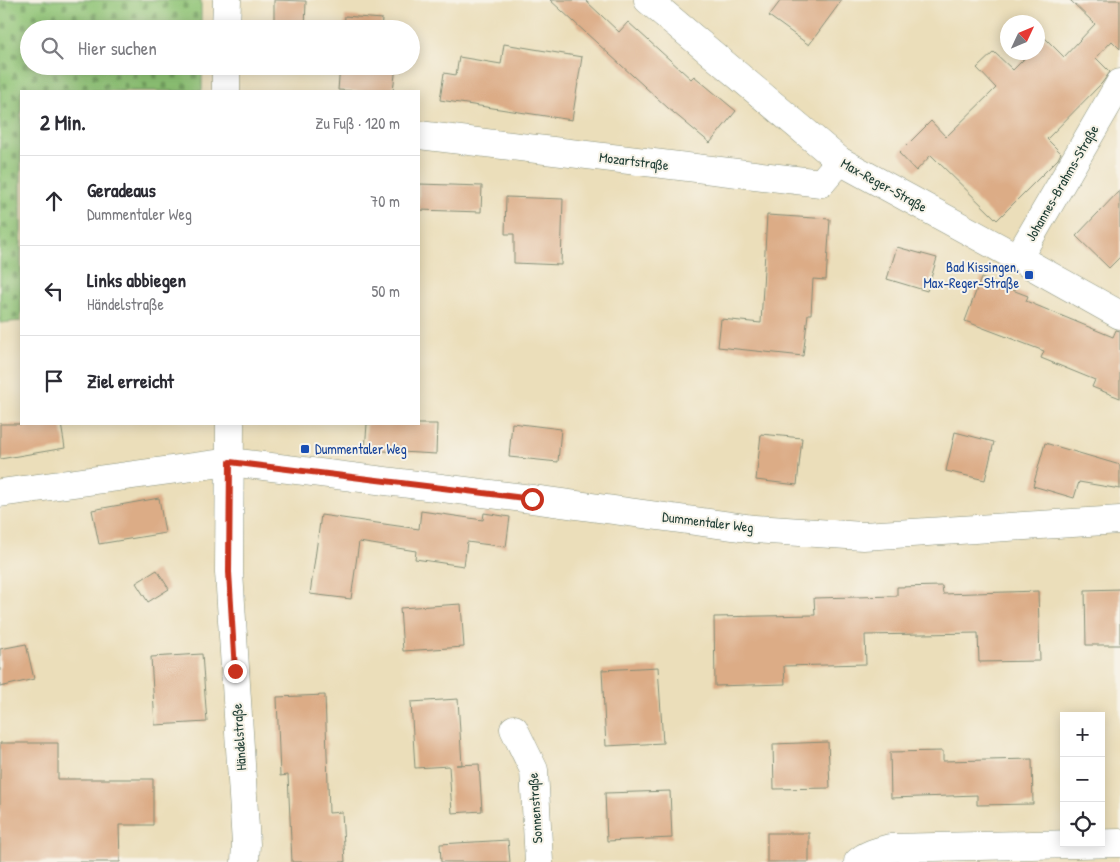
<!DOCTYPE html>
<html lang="de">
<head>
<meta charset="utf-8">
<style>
  body { margin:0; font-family:"Patrick Hand",sans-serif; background:#f2f2f3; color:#2b2b33 }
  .controls { position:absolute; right:15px; bottom:15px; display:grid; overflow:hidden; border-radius:0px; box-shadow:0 2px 12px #0003 }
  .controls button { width:45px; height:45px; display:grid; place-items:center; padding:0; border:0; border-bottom:1px solid #e1e1e2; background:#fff; color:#2b2b33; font:25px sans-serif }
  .compass { position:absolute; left:1000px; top:15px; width:45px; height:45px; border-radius:50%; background:#fff; box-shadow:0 2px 12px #0003; rotate:46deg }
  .stop { position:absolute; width:15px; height:15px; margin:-11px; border:4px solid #c8321e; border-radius:50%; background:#fff }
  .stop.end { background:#c8321e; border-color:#fff; box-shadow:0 1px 5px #0008 }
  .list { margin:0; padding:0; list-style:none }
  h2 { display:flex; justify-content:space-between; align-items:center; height:65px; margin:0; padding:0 20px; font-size:21px }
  h2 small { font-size:16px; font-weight:400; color:#7c7c81 }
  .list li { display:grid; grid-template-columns:32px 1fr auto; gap:15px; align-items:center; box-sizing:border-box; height:90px; padding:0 20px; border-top:1px solid #e1e1e2 }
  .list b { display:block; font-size:19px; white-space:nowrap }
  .list p { margin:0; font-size:16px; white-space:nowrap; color:#7c7c81 }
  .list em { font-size:16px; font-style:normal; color:#7c7c81 }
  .icon { flex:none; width:28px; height:28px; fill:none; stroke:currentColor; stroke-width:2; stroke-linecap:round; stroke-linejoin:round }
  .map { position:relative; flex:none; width:1120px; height:862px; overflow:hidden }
  .search { position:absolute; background:#fff; box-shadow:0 2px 12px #0003; left:20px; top:20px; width:400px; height:55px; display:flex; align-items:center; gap:12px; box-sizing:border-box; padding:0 18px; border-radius:28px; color:#7c7c81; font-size:19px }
  .panel { position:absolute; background:#fff; box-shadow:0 2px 12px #0003; left:20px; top:90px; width:400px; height:335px; border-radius:0px }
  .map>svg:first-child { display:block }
  .cemetery { fill:url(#cemetery-stones); stroke:#568054 }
  .building { fill:#dcac86 }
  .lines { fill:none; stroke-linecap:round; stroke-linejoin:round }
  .minor-casing { stroke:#858e77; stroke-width:29 }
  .minor { stroke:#fff; stroke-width:28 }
  .route { stroke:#c8321e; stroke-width:6 }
  .transit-dot { fill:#1a4fb4; stroke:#f7f3e8; stroke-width:2 }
  .labels { text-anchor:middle; stroke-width:4; stroke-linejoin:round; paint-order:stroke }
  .street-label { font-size:14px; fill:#1f3d34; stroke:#f7f3e8 }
  .transit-label { font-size:14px; fill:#164399; stroke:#f7f3e8; text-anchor:end }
</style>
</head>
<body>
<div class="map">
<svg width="1120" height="862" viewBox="0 0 1120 862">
  <defs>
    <pattern id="cemetery-stones" width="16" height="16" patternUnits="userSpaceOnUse" patternTransform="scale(1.25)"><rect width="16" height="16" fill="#8ec374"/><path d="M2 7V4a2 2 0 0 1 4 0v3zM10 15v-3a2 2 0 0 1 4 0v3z" fill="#73a060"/></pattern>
  </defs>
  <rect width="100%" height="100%" fill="#f7f3e8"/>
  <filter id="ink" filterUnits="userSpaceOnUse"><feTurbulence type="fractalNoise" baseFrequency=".02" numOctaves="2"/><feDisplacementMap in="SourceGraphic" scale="10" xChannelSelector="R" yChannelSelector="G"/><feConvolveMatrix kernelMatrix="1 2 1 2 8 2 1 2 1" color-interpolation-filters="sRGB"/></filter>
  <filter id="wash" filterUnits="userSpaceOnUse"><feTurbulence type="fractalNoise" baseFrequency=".0096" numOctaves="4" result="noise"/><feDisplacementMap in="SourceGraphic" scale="20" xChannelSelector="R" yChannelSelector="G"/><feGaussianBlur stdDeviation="1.12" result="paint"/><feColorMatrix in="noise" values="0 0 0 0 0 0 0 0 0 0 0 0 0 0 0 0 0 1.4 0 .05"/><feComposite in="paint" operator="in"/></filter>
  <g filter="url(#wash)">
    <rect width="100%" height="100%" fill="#ebdeba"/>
    <polygon class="cemetery" points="0,0 201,0 201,29 29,29 29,66 202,66 202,91 21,91 21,321 0,323"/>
    <g id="blocks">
      <g class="building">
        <polygon points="274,0 306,1 305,29 274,29"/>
        <polygon points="550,0 585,0 619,32 628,22 691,79 694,76 736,111 710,143 668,108"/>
        <polygon points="781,0 842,0 809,45 769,16"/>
        <polygon points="1070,0 1120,0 1120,49 1112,41 1096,58 1110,72 1102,83 1047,139 1061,153 1058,159 997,220 931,155 916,171 899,153 931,121 946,137 996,88 977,68 994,52 1013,70 1031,52 1038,52 1038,46 1045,38 1064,57 1095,24"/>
        <polygon points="345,16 382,19 381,29 344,29"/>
        <polygon points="504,44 582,57 572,120 440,100 444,73 456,75 459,57 501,64"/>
        <polygon points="340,66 396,66 393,91 353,91 338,90"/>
        <polygon points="419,184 482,186 481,212 419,210"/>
        <polygon points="1120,190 1120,257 1109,268 1076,236"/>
        <polygon points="506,197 563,199 561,265 514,263 514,234 505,234"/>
        <polygon points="767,215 830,219 826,280 813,279 811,314 808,314 803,356 718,347 721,319 761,323"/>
        <polygon points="897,247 937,258 927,291 887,279"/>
        <polygon points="981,278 1028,296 1026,301 1113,337 1116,330 1120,331 1120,398 1092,387 1095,380 1041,358 1044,351 965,321"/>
        <polygon points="512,423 561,429 558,462 509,457"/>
        <polygon points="0,424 61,424 65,448 0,459"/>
        <polygon points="367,424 437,424 436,454 365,450"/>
        <polygon points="955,432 994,442 985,480 946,471"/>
        <polygon points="761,434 802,438 797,485 756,480"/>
        <polygon points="1045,443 1120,465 1120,489 1079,482 1074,498 1033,486"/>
        <polygon points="159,498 165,533 99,544 92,510"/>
        <polygon points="421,511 483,520 484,513 510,517 506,547 467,542 464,566 415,559 416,551 359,542 351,599 310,594 321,515 419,529"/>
        <polygon points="157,570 169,589 148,602 136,583"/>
        <polygon points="942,586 943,594 1038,591 1040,661 979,662 978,633 865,635 866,664 784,666 785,684 715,686 714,617 815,615 814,598 897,596 897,587"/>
        <polygon points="1120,589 1120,645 1086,645 1085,590"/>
        <polygon points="461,604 464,647 403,651 400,608"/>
        <polygon points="26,644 34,679 0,687 0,649"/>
        <polygon points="202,654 207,722 155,725 151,657"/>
        <polygon points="658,667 663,743 606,746 602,670"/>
        <polygon points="325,695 329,813 342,812 345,862 292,862 288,775 280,776 277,697"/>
        <polygon points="458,699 462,765 456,765 479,764 482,811 452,813 449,766 415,768 411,702"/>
        <polygon points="828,742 830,788 774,789 773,744"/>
        <polygon points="0,743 58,743 58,779 153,779 153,825 119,825 120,862 0,862"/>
        <polygon points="943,751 943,761 1032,759 1033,804 977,805 977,795 891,798 890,752"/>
        <polygon points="670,791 672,838 607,841 605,793"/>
        <rect x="767" y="833" width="42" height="29"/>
        <polygon points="508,840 510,862 441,862 440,844"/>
      </g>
    </g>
  </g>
  <g filter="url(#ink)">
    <use href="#blocks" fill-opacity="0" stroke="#858e77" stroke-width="1"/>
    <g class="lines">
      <g class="minor-casing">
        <g id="minor">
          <polyline points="648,0 840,161 1018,258 1120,315"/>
          <polyline points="226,29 227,0"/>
          <polyline points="226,91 226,66"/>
          <polyline points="419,135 821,183 840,161"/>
          <polyline points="1018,258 1120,83"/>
          <polyline points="230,424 229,572 246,844 245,862"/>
          <polyline points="0,493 230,462 532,499 754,529 863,536 1120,520"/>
          <polyline points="514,729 534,770 539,862"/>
          <path d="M858,862c8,-8 21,-11 32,-14l230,-5"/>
        </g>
      </g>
      <use href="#minor" class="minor"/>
    </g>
  </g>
  <g class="lines" filter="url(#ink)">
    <polyline class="route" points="235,671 229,572 230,462 532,499"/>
  </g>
  <g class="transit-dot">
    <rect x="1024" y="270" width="10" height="10" rx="2.5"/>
    <rect x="300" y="444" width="10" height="10" rx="2.5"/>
  </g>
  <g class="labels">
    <g class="street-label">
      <text transform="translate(634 161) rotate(7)" y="5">Mozartstraße</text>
      <text transform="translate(1062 183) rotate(-60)" y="5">Johannes-Brahms-Straße</text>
      <text transform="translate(884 185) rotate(29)" y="5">Max-Reger-Straße</text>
      <text transform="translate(708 522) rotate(7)" y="5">Dummentaler Weg</text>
      <text transform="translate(239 737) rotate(-94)" y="5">Händelstraße</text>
      <text transform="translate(535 808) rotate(-94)" y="5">Sonnenstraße</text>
    </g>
    <g class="transit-label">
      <text x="1019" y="272">Bad Kissingen,<tspan x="1019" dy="16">Max-Reger-Straße</tspan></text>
      <text x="315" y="454" text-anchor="start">Dummentaler Weg</text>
    </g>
  </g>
</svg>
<div class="controls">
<button>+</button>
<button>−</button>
<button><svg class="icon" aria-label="locate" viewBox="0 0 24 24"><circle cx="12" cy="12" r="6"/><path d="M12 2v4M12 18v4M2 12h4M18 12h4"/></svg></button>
</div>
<svg class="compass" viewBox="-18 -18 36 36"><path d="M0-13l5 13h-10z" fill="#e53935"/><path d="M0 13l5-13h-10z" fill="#7c7c81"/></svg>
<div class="stop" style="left:532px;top:499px"></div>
<div class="stop end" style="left:235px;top:671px"></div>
<div class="search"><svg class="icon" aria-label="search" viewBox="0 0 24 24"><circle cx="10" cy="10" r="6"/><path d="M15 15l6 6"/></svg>Hier suchen</div>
<section class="panel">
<h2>2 Min.<small>Zu Fuß · 120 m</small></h2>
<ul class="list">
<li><svg class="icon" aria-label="ahead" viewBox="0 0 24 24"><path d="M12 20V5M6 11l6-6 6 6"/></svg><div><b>Geradeaus</b><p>Dummentaler Weg</p></div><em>70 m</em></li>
<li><svg class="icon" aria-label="left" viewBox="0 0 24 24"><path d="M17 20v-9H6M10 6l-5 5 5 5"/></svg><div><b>Links abbiegen</b><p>Händelstraße</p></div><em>50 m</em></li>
<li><svg class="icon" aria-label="arrive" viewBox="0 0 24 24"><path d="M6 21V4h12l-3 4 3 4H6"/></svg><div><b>Ziel erreicht</b></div></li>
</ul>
</section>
</div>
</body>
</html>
